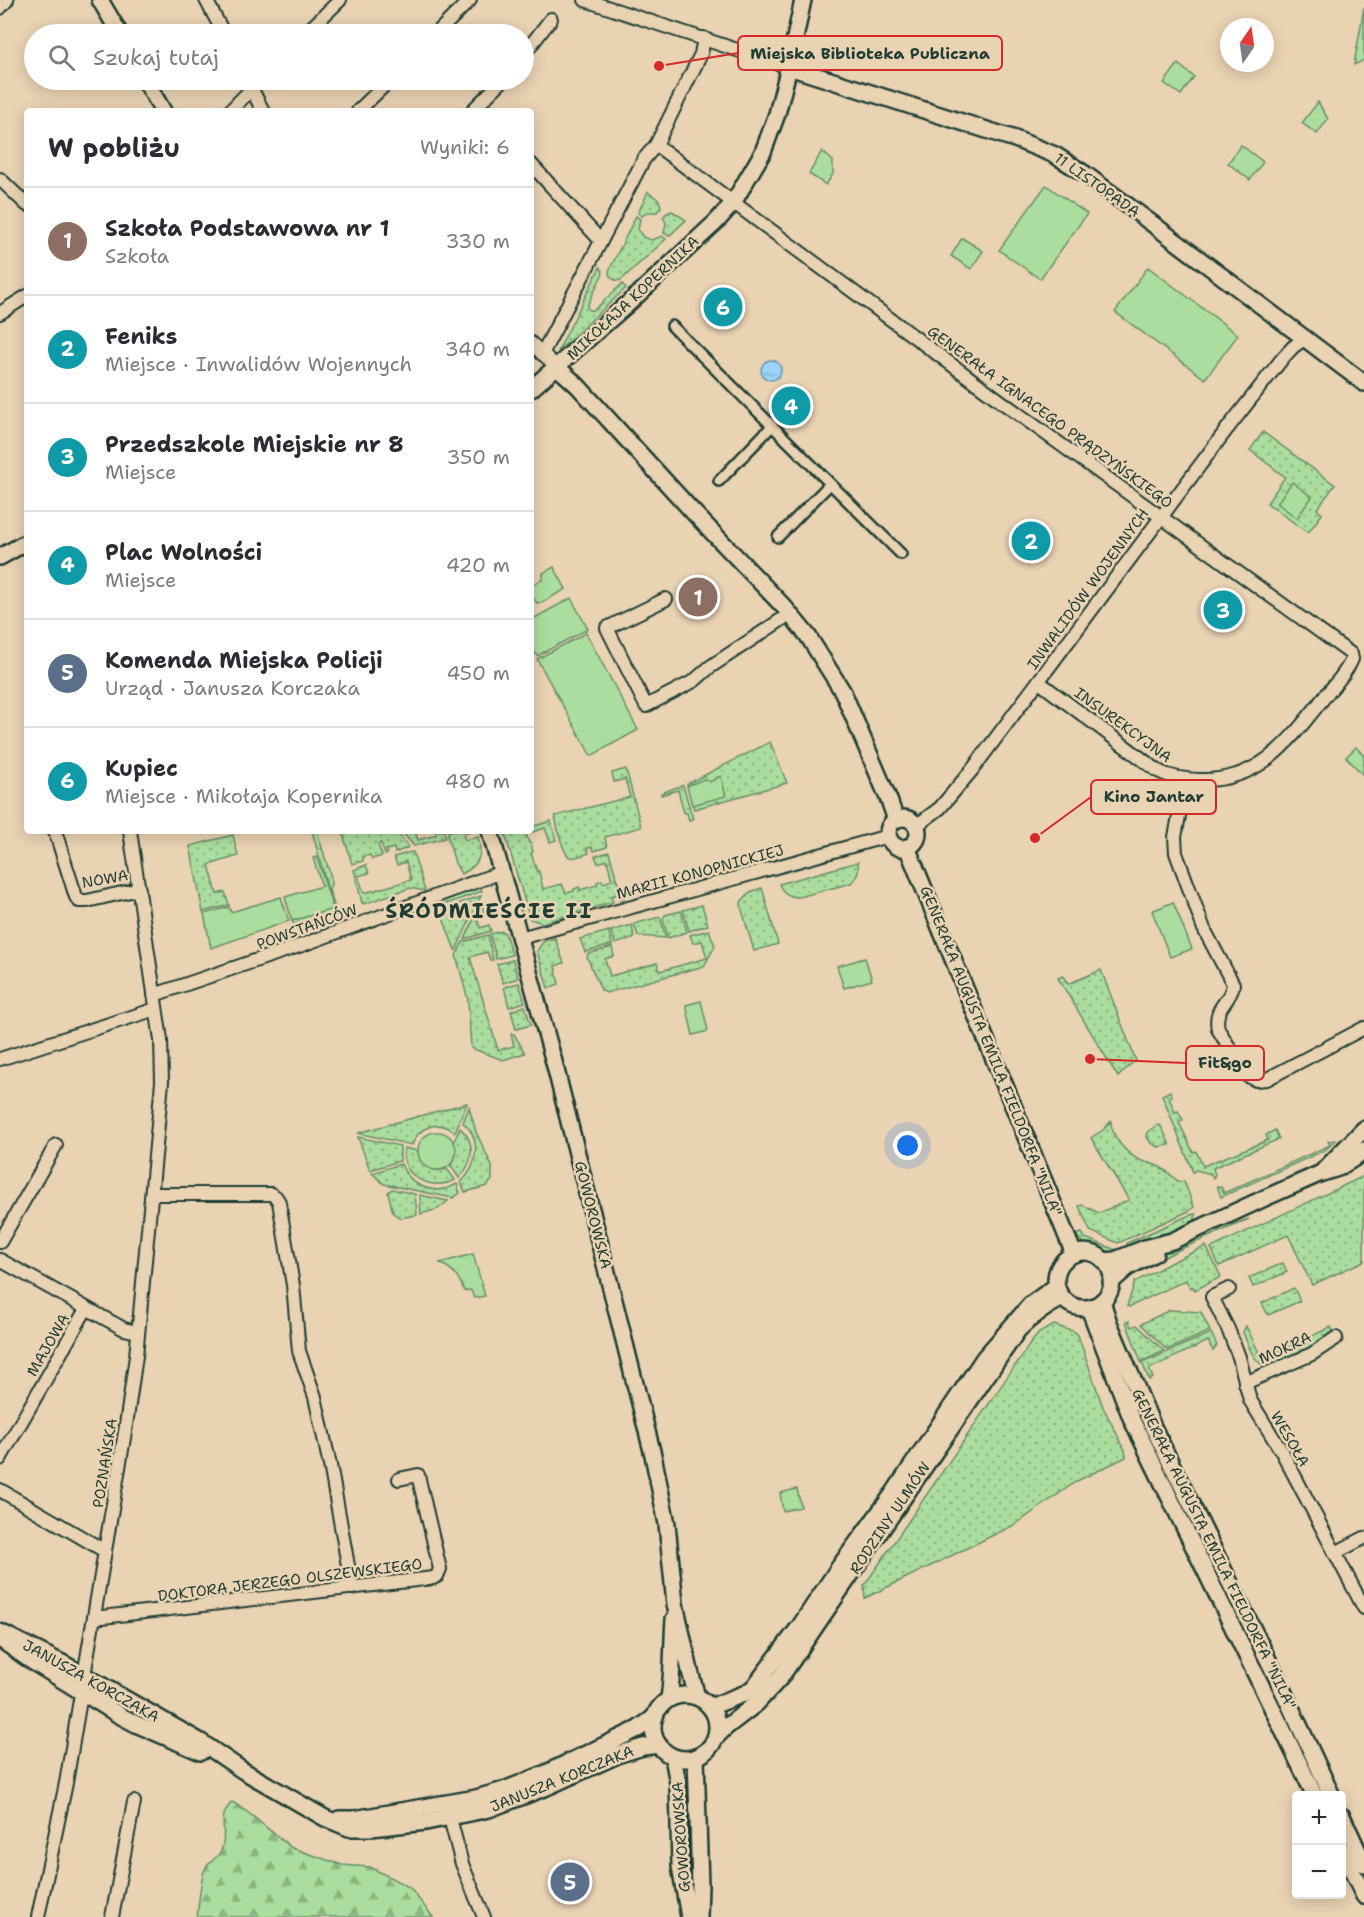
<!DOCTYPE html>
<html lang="pl">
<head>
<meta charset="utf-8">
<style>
  body { margin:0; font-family:"Shantell Sans",sans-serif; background:#f2f2f3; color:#2b2b33 }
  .controls { position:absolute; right:18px; bottom:18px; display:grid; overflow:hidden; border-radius:6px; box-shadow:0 3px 15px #0003 }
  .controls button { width:54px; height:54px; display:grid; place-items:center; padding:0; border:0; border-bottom:2px solid #e1e1e2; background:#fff; color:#2b2b33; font:30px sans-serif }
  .compass { position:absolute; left:1220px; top:18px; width:54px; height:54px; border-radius:50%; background:#fff; box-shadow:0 3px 15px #0003; rotate:13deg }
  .you { position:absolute; left:908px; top:1146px; width:21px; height:21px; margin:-15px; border:4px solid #fff; border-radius:50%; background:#1a73e8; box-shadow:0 0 0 9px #1a73e833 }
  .badge { display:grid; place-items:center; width:39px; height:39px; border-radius:50%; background:#b45309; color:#fff; font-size:20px; font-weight:700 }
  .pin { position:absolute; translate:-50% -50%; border:3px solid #fff; box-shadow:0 2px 6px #0006 }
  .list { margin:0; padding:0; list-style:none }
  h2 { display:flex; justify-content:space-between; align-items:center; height:78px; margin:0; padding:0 24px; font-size:26px }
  h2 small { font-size:20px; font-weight:400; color:#7c7c81 }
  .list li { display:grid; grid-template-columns:39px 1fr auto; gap:18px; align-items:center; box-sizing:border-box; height:108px; padding:0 24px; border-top:2px solid #e1e1e2 }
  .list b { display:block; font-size:22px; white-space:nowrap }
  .list p { margin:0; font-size:20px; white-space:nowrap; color:#7c7c81 }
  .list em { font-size:20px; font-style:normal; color:#7c7c81 }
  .icon { flex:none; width:33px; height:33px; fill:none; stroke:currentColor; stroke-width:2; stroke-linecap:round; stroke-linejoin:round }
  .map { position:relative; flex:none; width:1364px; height:1917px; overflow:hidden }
  .search { position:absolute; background:#fff; box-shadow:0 3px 15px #0003; left:24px; top:24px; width:510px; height:66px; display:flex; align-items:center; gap:15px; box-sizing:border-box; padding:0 21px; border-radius:33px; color:#7c7c81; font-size:22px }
  .panel { position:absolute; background:#fff; box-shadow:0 3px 15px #0003; left:24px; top:108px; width:510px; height:726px; border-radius:6px }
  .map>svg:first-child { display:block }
  .grass { fill:url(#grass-dots); stroke:#658d69; stroke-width:1.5 }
  .forest { fill:url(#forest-firs); stroke:#658d69; stroke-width:1.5 }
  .park { fill:#abdd9e; stroke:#658d69; stroke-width:1.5 }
  .water { fill:url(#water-ripples); stroke:#6a97ab; stroke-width:1.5 }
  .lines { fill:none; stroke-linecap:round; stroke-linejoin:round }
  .pedestrian-casing { stroke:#1f3d34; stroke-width:14 }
  .minor-casing { stroke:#1f3d34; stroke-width:16 }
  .tertiary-casing { stroke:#1f3d34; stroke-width:20 }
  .pedestrian { stroke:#ead3b3; stroke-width:9 }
  .minor { stroke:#ead3b3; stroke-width:12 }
  .tertiary { stroke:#ead3b3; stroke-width:15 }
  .labels { text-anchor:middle; stroke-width:5; stroke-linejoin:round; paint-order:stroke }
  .street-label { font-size:15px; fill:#1f3d34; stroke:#ead3b3 }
  .district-label { font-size:21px; font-weight:bold; letter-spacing:1.5px; fill:#1f3d34; stroke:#ead3b3 }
  .leader { fill:none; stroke:#d62828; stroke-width:2 }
  .callout-dot { fill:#d62828; stroke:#ead3b3; stroke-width:2 }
  .callout { fill:#ead3b3; stroke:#d62828; stroke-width:2 }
  .callout-label { font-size:16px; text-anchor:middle; font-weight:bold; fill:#1f3d34 }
</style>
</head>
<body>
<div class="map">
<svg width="1364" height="1917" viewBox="0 0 1364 1917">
  <defs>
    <pattern id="grass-dots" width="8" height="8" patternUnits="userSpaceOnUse" patternTransform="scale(1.5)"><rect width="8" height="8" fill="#abdd9e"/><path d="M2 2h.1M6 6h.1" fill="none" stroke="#8bb482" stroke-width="1.8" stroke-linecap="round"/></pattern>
    <pattern id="forest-firs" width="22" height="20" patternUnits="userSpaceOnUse" patternTransform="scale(1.5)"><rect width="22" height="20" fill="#abdd9e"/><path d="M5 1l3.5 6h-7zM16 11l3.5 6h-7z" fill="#8bb482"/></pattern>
    <pattern id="water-ripples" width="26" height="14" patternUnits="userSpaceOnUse" patternTransform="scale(1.5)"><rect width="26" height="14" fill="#9cd3fb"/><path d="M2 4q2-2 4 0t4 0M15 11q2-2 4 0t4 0" fill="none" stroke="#86b6d8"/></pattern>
  </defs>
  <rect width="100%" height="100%" fill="#ead3b3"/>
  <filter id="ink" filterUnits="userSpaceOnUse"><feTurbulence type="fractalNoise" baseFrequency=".0167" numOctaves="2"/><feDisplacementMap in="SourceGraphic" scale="12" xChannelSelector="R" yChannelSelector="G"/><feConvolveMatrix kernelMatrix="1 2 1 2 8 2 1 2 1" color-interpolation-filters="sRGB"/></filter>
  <g filter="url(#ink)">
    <g class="grass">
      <polygon points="648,192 659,200 661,207 657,212 648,212 642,216 638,213"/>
      <polygon points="672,211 686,220 669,236 664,233 666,223 663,217 667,213"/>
      <path d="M636,216l4,3 -2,11 5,7 9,3 10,-4 4,3 -45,41c-6,2 -12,-2 -12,-9z"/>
      <polygon points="600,267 603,273 587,306 589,310 594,310 622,284 626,288 558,351"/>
      <polygon points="1263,432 1335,485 1317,509 1322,514 1308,533 1267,503 1285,477 1250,450"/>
      <polygon points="770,742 787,783 694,809 687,784"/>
      <path d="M626,769l15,58 -36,10 2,10 -13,4 -2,-4 -5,1 2,5c-6,2 -14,6 -19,4 -8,-3 -13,-32 -15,-41l75,-19 -5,-18 -11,3 -2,-9z"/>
      <polygon points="683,785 693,819 689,820 687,813 684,813 678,790 661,795 661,793"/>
      <polygon points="551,821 556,840 550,842 545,828 526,834 529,843 531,843 533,852 531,853 537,871 539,871 543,889 562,884 566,893 574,891 574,889 579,887 580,890 597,885 597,882 602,880 603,883 612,880 607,860 598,863 595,856 609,852 621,895 623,896 625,899 621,901 618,894 611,896 613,902 542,923 530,919 505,834 517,831 531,831 531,827"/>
      <polygon points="312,831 317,831 331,877 331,884 329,890 336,911 334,915 299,927 293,923 292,921 333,908"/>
      <polygon points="342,831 396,831 408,846 407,848 395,853 394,848 386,850 387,854 385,855 381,843 378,845 382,856 372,859 370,855 363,857 363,861 352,864"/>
      <polygon points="401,831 415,831 418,840 436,835 435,831 444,831 445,838 414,846"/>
      <path d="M448,831h25l-10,3 2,6 13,-3c5,19 1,29 -17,37l-6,-11 -8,-28 2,-1z"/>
      <polygon points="233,835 238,856 209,865 217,894 225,892 229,905 203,912 190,846"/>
      <polygon points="411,852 413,852 425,891 410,888 364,904 362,903 354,870 366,865 369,873 358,876 364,893 411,880 406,862 397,865 394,857"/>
      <path d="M858,862c1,8 0,16 -7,21l-48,13c-11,3 -20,-2 -24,-12z"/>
      <polygon points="480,887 482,891 438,907 437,902"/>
      <polygon points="762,888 778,944 754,951 742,910 741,902 750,892"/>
      <polygon points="481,896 456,950 455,950 440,910"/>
      <polygon points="481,903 485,915 477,918 480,928 489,925 491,931 465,939"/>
      <polygon points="702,905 708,925 689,931 683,910"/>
      <polygon points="681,911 687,932 668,938 663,919 665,915"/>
      <polygon points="660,917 666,938 638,936 634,924"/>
      <polygon points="632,925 634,938 615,944 611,931"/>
      <polygon points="709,930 715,946 704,966 606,993 601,990 587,957 588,954 612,947 614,956 605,959 610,976 657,963 660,971 707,958 702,941 693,943 690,935"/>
      <polygon points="502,931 505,933 512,955 496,959 490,934"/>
      <polygon points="609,931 612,945 585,952 580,939"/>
      <polygon points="488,935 493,960 490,960 487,952 470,957 498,1050 514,1046 511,1034 514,1034 525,1053 503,1060 471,1048 468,1000 456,955 463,942"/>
      <polygon points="555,938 564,963 555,966 559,984 548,988 537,951 543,942"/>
      <polygon points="513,960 518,978 503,983 497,964"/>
      <polygon points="1101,970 1136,1061 1132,1063 1118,1077 1058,978 1063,976 1068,984"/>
      <polygon points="519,983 525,1002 509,1007 504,987"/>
      <polygon points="525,1006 531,1025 516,1029 511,1011"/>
      <polygon points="1170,1091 1172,1096 1169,1098 1175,1112 1178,1111 1183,1120 1179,1122 1193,1152 1196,1151 1203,1166 1268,1140 1266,1135 1275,1130 1279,1139 1213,1168 1215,1175 1213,1178 1211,1174 1196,1170 1193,1172 1162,1095"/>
      <path d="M467,1103l-12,29c-16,-13 -36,-6 -43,13l-54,-12z"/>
      <path d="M469,1107l7,25 16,34v14l-5,6 -22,6 -4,-10c17,-15 21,-44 2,-59z"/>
      <path d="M1111,1121c0,16 16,34 31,40 6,2 12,3 18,6 7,4 13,10 19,15l5,-1 10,26 -5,4 -71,32 -28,-12 -11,-25 3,-1 17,8 30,-13 -38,-62 12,-8z"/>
      <polygon points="1158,1125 1161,1126 1170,1145 1158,1147 1151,1143 1147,1137 1148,1132"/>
      <path d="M460,1128c17,14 13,36 -1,50l-8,-12 5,-11 -2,-14z"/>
      <polygon points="358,1137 400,1146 400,1161 370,1170"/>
      <polygon points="1336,1140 1325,1150 1221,1197 1217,1186 1221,1187 1224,1193 1330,1145 1328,1141"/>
      <path d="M404,1148l14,3c3,16 14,22 29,18l8,11c-23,12 -56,-3 -51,-32z"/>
      <path d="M401,1164c10,24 35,32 56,20l3,9 -7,5 -69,-14 -12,-11z"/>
      <polygon points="1364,1176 1364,1261 1312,1285 1288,1235 1219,1266 1211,1248"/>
      <polygon points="392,1189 415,1194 417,1215 400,1218 393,1213 388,1192"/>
      <polygon points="420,1195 448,1201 438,1209 421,1214"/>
      <polygon points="1196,1214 1194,1223 1173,1233 1130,1250 1127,1243 1190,1215"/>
      <path d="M1249,1219l-77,34 -32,18 -2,-5c36,-20 70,-35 111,-47z"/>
      <path d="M1082,1233l3,5 31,12 4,4c-17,0 -33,-4 -44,-19z"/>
      <polygon points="1206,1246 1221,1277 1195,1290 1193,1287 1190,1288 1186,1280 1129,1307 1127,1306 1135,1282 1170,1263"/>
      <polygon points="1283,1263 1287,1272 1253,1287 1249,1278"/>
      <polygon points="1294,1288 1300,1301 1268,1315 1262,1303"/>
      <polygon points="1170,1310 1201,1312 1210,1331 1167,1350 1141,1324"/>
      <polygon points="1129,1321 1131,1327 1137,1325 1164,1351 1141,1362 1126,1322"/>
      <polygon points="1054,1325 1075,1332 1078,1335 1103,1407 1125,1450 1126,1457 1077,1481 1016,1524 865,1598 864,1586 1030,1344 1039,1333"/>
      <path d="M1246,1326l16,33 69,-32 4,9 -68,30c-14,-2 -19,-22 -24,-34z"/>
      <polygon points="1211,1333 1217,1346 1213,1351 1208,1341 1149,1369 1153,1378 1149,1380 1142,1363"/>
    </g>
    <path class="forest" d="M232,1802l9,5 51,41 50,17 28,2 39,20 24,30h-236c2,-12 3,-38 8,-48 3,-7 13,-11 16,-18 8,-20 -6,-31 11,-49z"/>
    <g class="park">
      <polygon points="1364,7 1364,60 1354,65"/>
      <polygon points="1178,64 1194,77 1181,95 1164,83"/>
      <polygon points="1318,102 1328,119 1317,134 1302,123"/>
      <polygon points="1241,145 1263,162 1250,180 1228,163"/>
      <polygon points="822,151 833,161 833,174 826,185 809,174"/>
      <polygon points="1046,185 1087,214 1040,279 999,250"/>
      <polygon points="962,238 983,251 971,269 951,256"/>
      <polygon points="1148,267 1238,335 1205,379 1115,312"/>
      <polygon points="1292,482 1312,497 1297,518 1277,503"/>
      <polygon points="554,567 566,589 541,603 537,603 531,595 531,586 543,579 543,573"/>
      <polygon points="571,598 588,629 537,656 531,646 531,620"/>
      <polygon points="586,633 638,730 591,756 537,659"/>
      <polygon points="1356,747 1364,756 1363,775 1346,757"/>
      <polygon points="721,776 726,796 692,805 687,786 704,779 710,782"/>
      <polygon points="317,857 333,909 292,921 285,897 322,886 313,858"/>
      <polygon points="281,897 289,921 211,948 204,914 229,907 231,912"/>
      <polygon points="1173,902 1192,949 1170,957 1152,911"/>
      <polygon points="865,958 872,980 844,988 837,966"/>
      <polygon points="701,1001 708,1031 693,1035 686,1005"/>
      <circle cx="437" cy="1151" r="19"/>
      <path d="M473,1254l12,42 -11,2 -3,-8 -7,1c-5,-14 -10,-21 -24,-28z"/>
      <polygon points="797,1489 801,1507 783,1511 780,1493"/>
    </g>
    <circle class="water" cx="771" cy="370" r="10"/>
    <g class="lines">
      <g class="pedestrian-casing">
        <g id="pedestrian">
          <polyline points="672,326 901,554"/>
          <polyline points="719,481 772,426"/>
          <polyline points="778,537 830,484"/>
        </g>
      </g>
      <g class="minor-casing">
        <g id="minor">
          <polyline points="206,0 224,34"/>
          <polyline points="585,0 789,67"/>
          <polyline points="0,8 7,0"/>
          <polyline points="305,34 340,0"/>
          <polyline points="436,34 470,0"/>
          <polyline points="524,54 551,19"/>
          <polyline points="247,80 263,111"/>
          <polyline points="230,111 260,80"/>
          <polyline points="358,111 390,80"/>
          <polyline points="472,111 503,80"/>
          <path d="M656,145l350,260 345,249 1,5c-6,15 -20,28 -30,41 -34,43 -63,82 -123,80 -15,-1 -28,-2 -41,-9l-119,-89"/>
          <polyline points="531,164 601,241"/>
          <polyline points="0,179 27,205"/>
          <polyline points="0,313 27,296"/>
          <polyline points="531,343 558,368"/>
          <polyline points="542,354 644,159 656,145 701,54 704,38"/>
          <polyline points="666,599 607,628 646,706 694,681 710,667 790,614"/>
          <path d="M1186,779l-11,58 1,16 28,76 29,55c-2,19 -20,22 -15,45l28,46 10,5 11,-1 97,-51"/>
          <polyline points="916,826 940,808 972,770 1227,429 1282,359 1293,347 1304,339"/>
          <polyline points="55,831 76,897 79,901 87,901 139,889"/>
          <polyline points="520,938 888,836"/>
          <polyline points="154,995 302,945 502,872"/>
          <polyline points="0,1059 156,1009"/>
          <polyline points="152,1194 271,1194 276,1197 279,1202 293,1285 299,1351 315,1397 331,1470 352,1588"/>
          <polyline points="0,1242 56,1145"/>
          <polyline points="0,1260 124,1329 138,1332"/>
          <polyline points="1229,1289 1212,1297 1228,1329 1239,1357 1250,1400 1282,1452 1364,1608"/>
          <polyline points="1245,1383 1312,1354 1336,1338"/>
          <polyline points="0,1459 86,1309"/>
          <polyline points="0,1490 105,1551"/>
          <polyline points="1335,1553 1364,1538"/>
          <polyline points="94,1618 433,1578 437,1576 440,1569 418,1475 399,1479"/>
          <polyline points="450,1818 462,1864 484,1917"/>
          <polyline points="38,1917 66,1783 125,1432 136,1356 162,1082 161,1040 130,831"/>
          <polyline points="112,1917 134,1802"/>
        </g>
      </g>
      <g class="tertiary-casing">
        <g id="tertiary">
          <polyline points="100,0 120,34"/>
          <polyline points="789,67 1015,139 1055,155 1085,174 1154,225 1364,383"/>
          <polyline points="145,80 163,111"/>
          <polyline points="558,368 577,385 694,513 785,608 808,636 843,692 889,800 896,820"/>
          <polyline points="531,389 631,301 716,222 733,203 763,152 777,114 789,67 803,0"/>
          <polyline points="0,557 27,542"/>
          <circle cx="903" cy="833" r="15"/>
          <polyline points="490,831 554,1062 653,1455 667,1524 675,1604 690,1671 697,1697"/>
          <polyline points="907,847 1074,1254"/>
          <polyline points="1324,1170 1364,1129"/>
          <circle cx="1084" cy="1280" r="28"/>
          <polyline points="1104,1261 1115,1260 1145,1248 1172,1241 1267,1197 1319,1174 1338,1168 1353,1159 1364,1150"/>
          <polyline points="1111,1282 1127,1268 1155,1253"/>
          <polyline points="1102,1301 1109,1323 1153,1427 1278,1680 1332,1796"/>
          <polyline points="1089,1308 1132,1420 1315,1796"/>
          <polyline points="0,1632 64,1664 201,1742 242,1770 325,1818 349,1828 371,1828 426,1822 489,1809 547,1787 620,1754 643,1747 659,1745"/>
          <polyline points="0,1639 30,1660 119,1715 136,1724 201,1752"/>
          <circle cx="685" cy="1727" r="32"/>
          <path d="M669,1699c4,-27 3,-53 5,-80"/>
          <polyline points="710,1707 746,1693 754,1687 800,1626 840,1566 893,1494 984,1358 1031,1304 1056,1286"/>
          <path d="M716,1737l10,-10 31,-24 23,-25 238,-348c14,-14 27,-23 44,-32"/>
          <polyline points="673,1757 678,1783 680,1866 689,1917"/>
          <polyline points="696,1757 700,1885 699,1917"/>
          <polyline points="1342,1816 1364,1864"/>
          <polyline points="339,1819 354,1819 476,1798 504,1790 544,1774 638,1729 655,1717"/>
          <polyline points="1342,1850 1364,1896"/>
        </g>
      </g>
      <use href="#pedestrian" class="pedestrian"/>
      <use href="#minor" class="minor"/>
      <use href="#tertiary" class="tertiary"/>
    </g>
  </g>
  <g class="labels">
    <g class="street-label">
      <text transform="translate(1097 185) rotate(35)" y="5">11 LISTOPADA</text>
      <text transform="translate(633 298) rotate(-43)" y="5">MIKOŁAJA KOPERNIKA</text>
      <text transform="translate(1050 417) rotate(36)" y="5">GENERAŁA IGNACEGO PRĄDZYŃSKIEGO</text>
      <text transform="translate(1088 589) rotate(-54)" y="5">INWALIDÓW WOJENNYCH</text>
      <text transform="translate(1123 725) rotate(36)" y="5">INSUREKCYJNA</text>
      <text transform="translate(700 872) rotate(-15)" y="5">MARII KONOPNICKIEJ</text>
      <text transform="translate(105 879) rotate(-10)" y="5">NOWA</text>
      <text transform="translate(307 927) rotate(-20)" y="5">POWSTAŃCÓW</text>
      <text transform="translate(991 1051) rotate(68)" y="5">GENERAŁA AUGUSTA EMILA FIELDORFA "NILA"</text>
      <text transform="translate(593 1215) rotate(76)" y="5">GOWOROWSKA</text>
      <text transform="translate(48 1345) rotate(-60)" y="5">MAJOWA</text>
      <text transform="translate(1285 1348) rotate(-25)" y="5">MOKRA</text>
      <text transform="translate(1290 1439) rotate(60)" y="5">WESOŁA</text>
      <text transform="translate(105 1463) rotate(-81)" y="5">POZNAŃSKA</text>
      <text transform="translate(890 1518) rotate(-56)" y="5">RODZINY ULMÓW</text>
      <text transform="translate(1214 1549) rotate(64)" y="5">GENERAŁA AUGUSTA EMILA FIELDORFA "NILA"</text>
      <text transform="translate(290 1580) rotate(-7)" y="5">DOKTORA JERZEGO OLSZEWSKIEGO</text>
      <text transform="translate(91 1681) rotate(29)" y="5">JANUSZA KORCZAKA</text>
      <text transform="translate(562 1779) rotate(-22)" y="5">JANUSZA KORCZAKA</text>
      <text transform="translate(681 1837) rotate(-94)" y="5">GOWOROWSKA</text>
    </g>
    <g class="district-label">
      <text x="489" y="918">ŚRÓDMIEŚCIE II</text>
    </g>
  </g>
  <path class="leader" d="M659 66L738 53M1035 838L1091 797M1090 1059L1186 1063"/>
  <g class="callout-dot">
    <circle cx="659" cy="66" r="6"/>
    <circle cx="1035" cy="838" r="6"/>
    <circle cx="1090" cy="1059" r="6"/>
  </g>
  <g class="callout">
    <rect x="738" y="36" width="264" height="34" rx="6"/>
    <rect x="1091" y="780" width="125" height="34" rx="6"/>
    <rect x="1186" y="1046" width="78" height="34" rx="6"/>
  </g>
  <g class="callout-label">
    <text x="870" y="59">Miejska Biblioteka Publiczna</text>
    <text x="1154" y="802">Kino Jantar</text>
    <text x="1225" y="1068">Fit&amp;go</text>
  </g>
</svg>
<div class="controls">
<button>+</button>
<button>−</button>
</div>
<svg class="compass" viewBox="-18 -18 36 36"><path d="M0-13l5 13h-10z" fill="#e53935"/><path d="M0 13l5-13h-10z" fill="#7c7c81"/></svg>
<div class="you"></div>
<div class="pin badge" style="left:698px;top:597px;background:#8d6e63">1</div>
<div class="pin badge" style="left:1031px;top:541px;background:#0f9aa8">2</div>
<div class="pin badge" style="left:1223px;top:610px;background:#0f9aa8">3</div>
<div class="pin badge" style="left:791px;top:406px;background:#0f9aa8">4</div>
<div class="pin badge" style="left:570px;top:1882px;background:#5c6f8a">5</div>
<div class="pin badge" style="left:723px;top:307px;background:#0f9aa8">6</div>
<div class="search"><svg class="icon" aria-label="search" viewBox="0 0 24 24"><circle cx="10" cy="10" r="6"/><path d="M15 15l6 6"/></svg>Szukaj tutaj</div>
<section class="panel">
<h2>W pobliżu<small>Wyniki: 6</small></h2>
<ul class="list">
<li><span class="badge" style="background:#8d6e63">1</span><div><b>Szkoła Podstawowa nr 1</b><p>Szkoła</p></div><em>330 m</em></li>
<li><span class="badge" style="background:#0f9aa8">2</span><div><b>Feniks</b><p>Miejsce · Inwalidów Wojennych</p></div><em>340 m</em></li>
<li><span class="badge" style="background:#0f9aa8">3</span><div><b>Przedszkole Miejskie nr 8</b><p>Miejsce</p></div><em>350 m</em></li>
<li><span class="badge" style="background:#0f9aa8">4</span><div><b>Plac Wolności</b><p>Miejsce</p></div><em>420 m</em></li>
<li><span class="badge" style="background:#5c6f8a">5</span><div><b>Komenda Miejska Policji</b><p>Urząd · Janusza Korczaka</p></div><em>450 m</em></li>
<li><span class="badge" style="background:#0f9aa8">6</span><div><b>Kupiec</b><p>Miejsce · Mikołaja Kopernika</p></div><em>480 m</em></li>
</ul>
</section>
</div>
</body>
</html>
